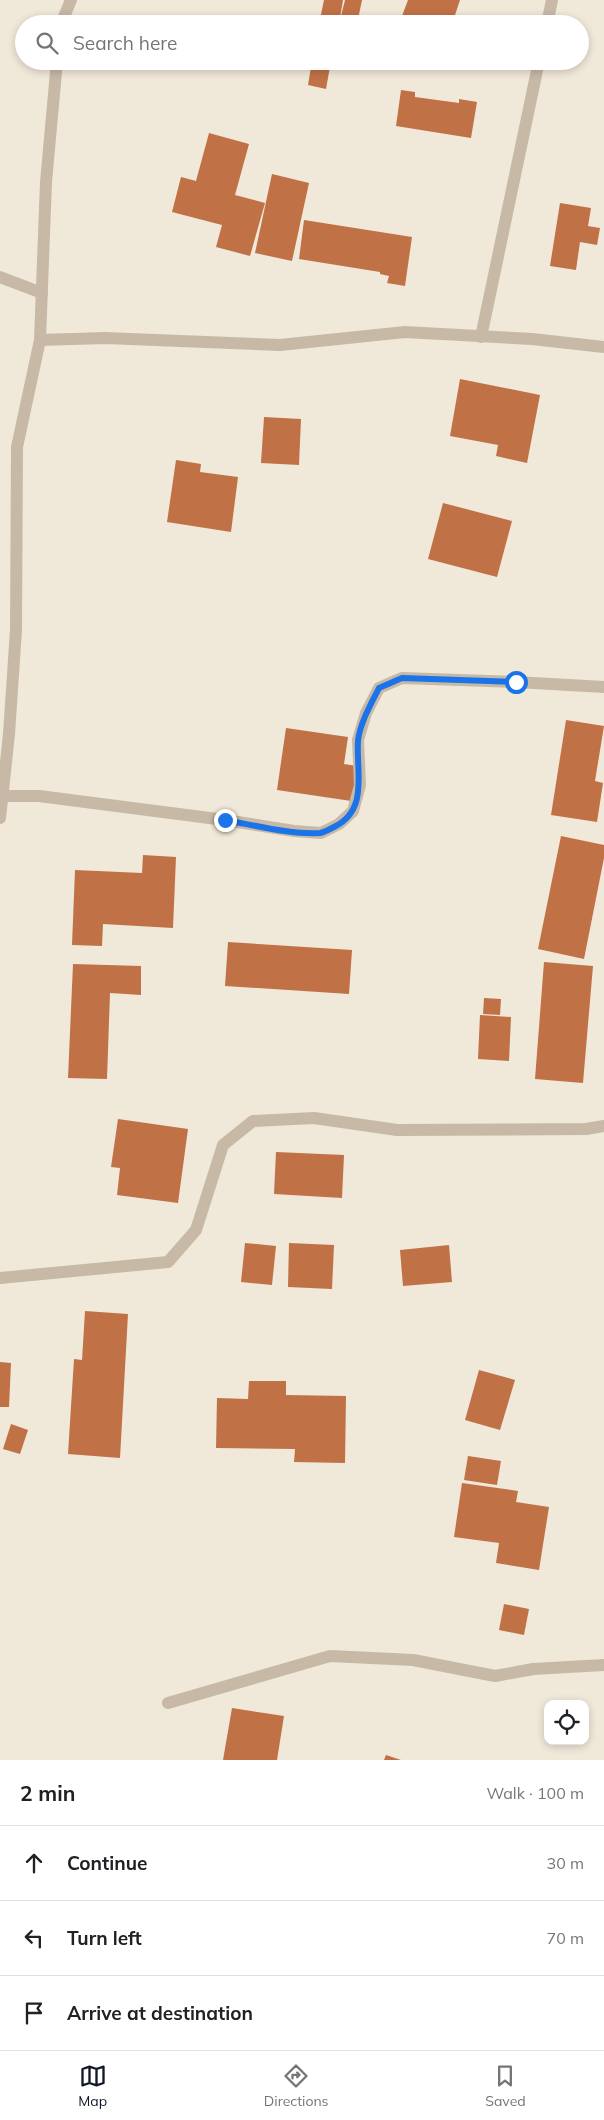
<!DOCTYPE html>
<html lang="en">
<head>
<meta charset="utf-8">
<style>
  body { margin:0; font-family:Mulish,sans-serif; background:#f2f2f2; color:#202124 }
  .controls { position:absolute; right:15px; bottom:15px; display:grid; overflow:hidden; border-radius:10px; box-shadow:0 2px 8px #0003 }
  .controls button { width:45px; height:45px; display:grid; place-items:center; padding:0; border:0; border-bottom:1px solid #e0e0e0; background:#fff; color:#202124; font:25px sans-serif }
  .stop { position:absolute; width:15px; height:15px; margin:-11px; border:4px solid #1a73e8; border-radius:50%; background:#fff }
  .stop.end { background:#1a73e8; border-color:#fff; box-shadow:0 1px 5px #0008 }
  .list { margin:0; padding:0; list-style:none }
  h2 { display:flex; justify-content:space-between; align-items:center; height:65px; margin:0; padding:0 20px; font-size:21px }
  h2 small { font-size:16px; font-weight:400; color:#757577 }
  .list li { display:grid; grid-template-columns:32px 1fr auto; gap:15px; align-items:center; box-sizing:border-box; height:75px; padding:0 20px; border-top:1px solid #e0e0e0 }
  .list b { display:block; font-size:19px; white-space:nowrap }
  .list em { font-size:16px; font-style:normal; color:#757577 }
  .icon { flex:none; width:28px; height:28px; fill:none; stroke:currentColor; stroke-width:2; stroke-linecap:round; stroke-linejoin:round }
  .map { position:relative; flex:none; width:604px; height:1760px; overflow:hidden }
  .search { position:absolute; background:#fff; box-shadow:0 2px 8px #0003; left:15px; right:15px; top:15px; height:55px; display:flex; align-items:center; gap:12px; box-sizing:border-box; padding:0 18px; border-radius:28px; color:#757577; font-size:19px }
  .sheet { height:290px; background:#fff }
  nav { display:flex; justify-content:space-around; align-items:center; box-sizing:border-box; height:70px; border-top:1px solid #e0e0e0; background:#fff; font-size:14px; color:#757577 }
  nav a { display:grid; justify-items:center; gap:2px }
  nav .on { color:#111827 }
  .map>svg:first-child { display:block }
  .building { fill:#c17146 }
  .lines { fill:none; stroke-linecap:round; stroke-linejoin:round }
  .minor { stroke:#c7b9a6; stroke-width:12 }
  .route { stroke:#1a73e8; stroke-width:6 }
</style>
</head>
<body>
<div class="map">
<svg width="604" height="1760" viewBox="0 0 604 1760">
  <rect width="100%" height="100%" fill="#f0e8d9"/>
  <g class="building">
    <polygon points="324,0 343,0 339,24 319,24"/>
    <polygon points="345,0 362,0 357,24 340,20"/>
    <polygon points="408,0 460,0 452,24 399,24"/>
    <polygon points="312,61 331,61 326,89 308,85"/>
    <polygon points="401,90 415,92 415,97 459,103 459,99 477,102 471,138 396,126"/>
    <polygon points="209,133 249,144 235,195 265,203 250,256 216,247 222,225 172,212 181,177 196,181"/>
    <polygon points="272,174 309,183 292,261 255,253"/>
    <polygon points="560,203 591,208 588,226 600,228 597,245 580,242 576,270 550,266"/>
    <polygon points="304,220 412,237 405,286 387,283 389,276 380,274 380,272 299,259"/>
    <polygon points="460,379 540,395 527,463 496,456 498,445 450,436"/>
    <polygon points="264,417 301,419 299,465 261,463"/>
    <polygon points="176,460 201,464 200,472 238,477 231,532 167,522"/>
    <polygon points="443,503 512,521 497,577 428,559"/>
    <polygon points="566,720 604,726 595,781 603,783 597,822 551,815"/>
    <polygon points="286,728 348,737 344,764 363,767 358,802 277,790"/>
    <polygon points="561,836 604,845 604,858 584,959 538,949"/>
    <polygon points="143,855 176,857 173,928 103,924 102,946 72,945 75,870 142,873"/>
    <polygon points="228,942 352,950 349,994 225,986"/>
    <polygon points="544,962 593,966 583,1083 535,1079"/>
    <polygon points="73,964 141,966 141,995 110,993 107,1079 68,1078"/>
    <polygon points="484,998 501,999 500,1015 483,1014"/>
    <polygon points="480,1015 511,1017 509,1061 478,1059"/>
    <polygon points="118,1119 188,1129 178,1203 117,1195 120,1168 111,1167"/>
    <polygon points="276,1152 344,1155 342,1198 274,1194"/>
    <polygon points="245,1243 276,1246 272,1285 241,1282"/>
    <polygon points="289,1243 334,1245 332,1289 288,1287"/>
    <polygon points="449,1245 452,1282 403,1286 400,1250"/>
    <polygon points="85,1311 128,1314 120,1458 68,1454 74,1359 82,1360"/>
    <polygon points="0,1362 11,1363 9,1407 0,1407"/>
    <polygon points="479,1370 515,1380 500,1430 465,1420"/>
    <polygon points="249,1381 286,1381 286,1395 346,1396 345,1463 294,1462 295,1449 216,1448 217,1398 248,1399"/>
    <polygon points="11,1424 28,1430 20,1454 3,1449"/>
    <polygon points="468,1456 501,1461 497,1485 464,1480"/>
    <polygon points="462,1483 518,1491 516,1502 549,1507 539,1570 496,1563 499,1543 454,1537"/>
    <polygon points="504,1604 529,1609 524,1635 499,1630"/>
    <polygon points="232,1708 284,1716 277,1760 223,1760"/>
    <polygon points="386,1755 401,1760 384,1760"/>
  </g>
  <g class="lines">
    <g class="minor">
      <polyline points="61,24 71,0"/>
      <polyline points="547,24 552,0"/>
      <polyline points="0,277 42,293"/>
      <polyline points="481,337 539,61"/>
      <polyline points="40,340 105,338 280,345 405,332 532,339 604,347"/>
      <polyline points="0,796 39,796 225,820 294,831 321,833 339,824 353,811 360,785 358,740 366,713 379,688 402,678 516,682 604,687"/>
      <polyline points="0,818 9,734 16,630 17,447 40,340 46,182 57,61"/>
      <polyline points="0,1278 168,1262 196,1230 223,1145 253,1121 314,1118 397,1130 586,1129 604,1126"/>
      <polyline points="168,1703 330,1656 413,1660 495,1676 533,1669 604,1665"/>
    </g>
  </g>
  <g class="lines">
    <path class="route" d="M225,820c29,5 66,15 95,13 5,-1 10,-4 14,-6 35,-17 22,-55 24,-86 2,-18 13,-37 21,-53l23,-10 114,4"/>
  </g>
</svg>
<div class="controls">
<button><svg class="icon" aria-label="locate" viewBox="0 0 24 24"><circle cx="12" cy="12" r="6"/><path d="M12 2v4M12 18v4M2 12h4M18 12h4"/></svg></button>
</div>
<div class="stop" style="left:516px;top:682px"></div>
<div class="stop end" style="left:225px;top:820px"></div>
<div class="search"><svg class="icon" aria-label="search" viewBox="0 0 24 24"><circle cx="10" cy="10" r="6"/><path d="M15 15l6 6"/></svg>Search here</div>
</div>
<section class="sheet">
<h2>2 min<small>Walk · 100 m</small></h2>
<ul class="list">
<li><svg class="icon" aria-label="ahead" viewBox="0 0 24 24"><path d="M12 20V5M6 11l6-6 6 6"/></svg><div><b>Continue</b></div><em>30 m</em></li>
<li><svg class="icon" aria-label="left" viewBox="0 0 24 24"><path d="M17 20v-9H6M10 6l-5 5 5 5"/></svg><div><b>Turn left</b></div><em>70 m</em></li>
<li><svg class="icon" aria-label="arrive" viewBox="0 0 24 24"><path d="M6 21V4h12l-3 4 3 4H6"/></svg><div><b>Arrive at destination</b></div></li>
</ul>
</section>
<nav>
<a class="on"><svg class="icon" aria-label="map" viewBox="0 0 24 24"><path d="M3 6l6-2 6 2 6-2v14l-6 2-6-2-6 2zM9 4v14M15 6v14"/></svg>Map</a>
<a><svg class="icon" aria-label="directions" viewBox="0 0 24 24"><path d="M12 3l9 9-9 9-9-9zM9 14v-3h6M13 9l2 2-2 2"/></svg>Directions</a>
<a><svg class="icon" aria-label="saved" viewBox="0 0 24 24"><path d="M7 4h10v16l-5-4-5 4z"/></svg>Saved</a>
</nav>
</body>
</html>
